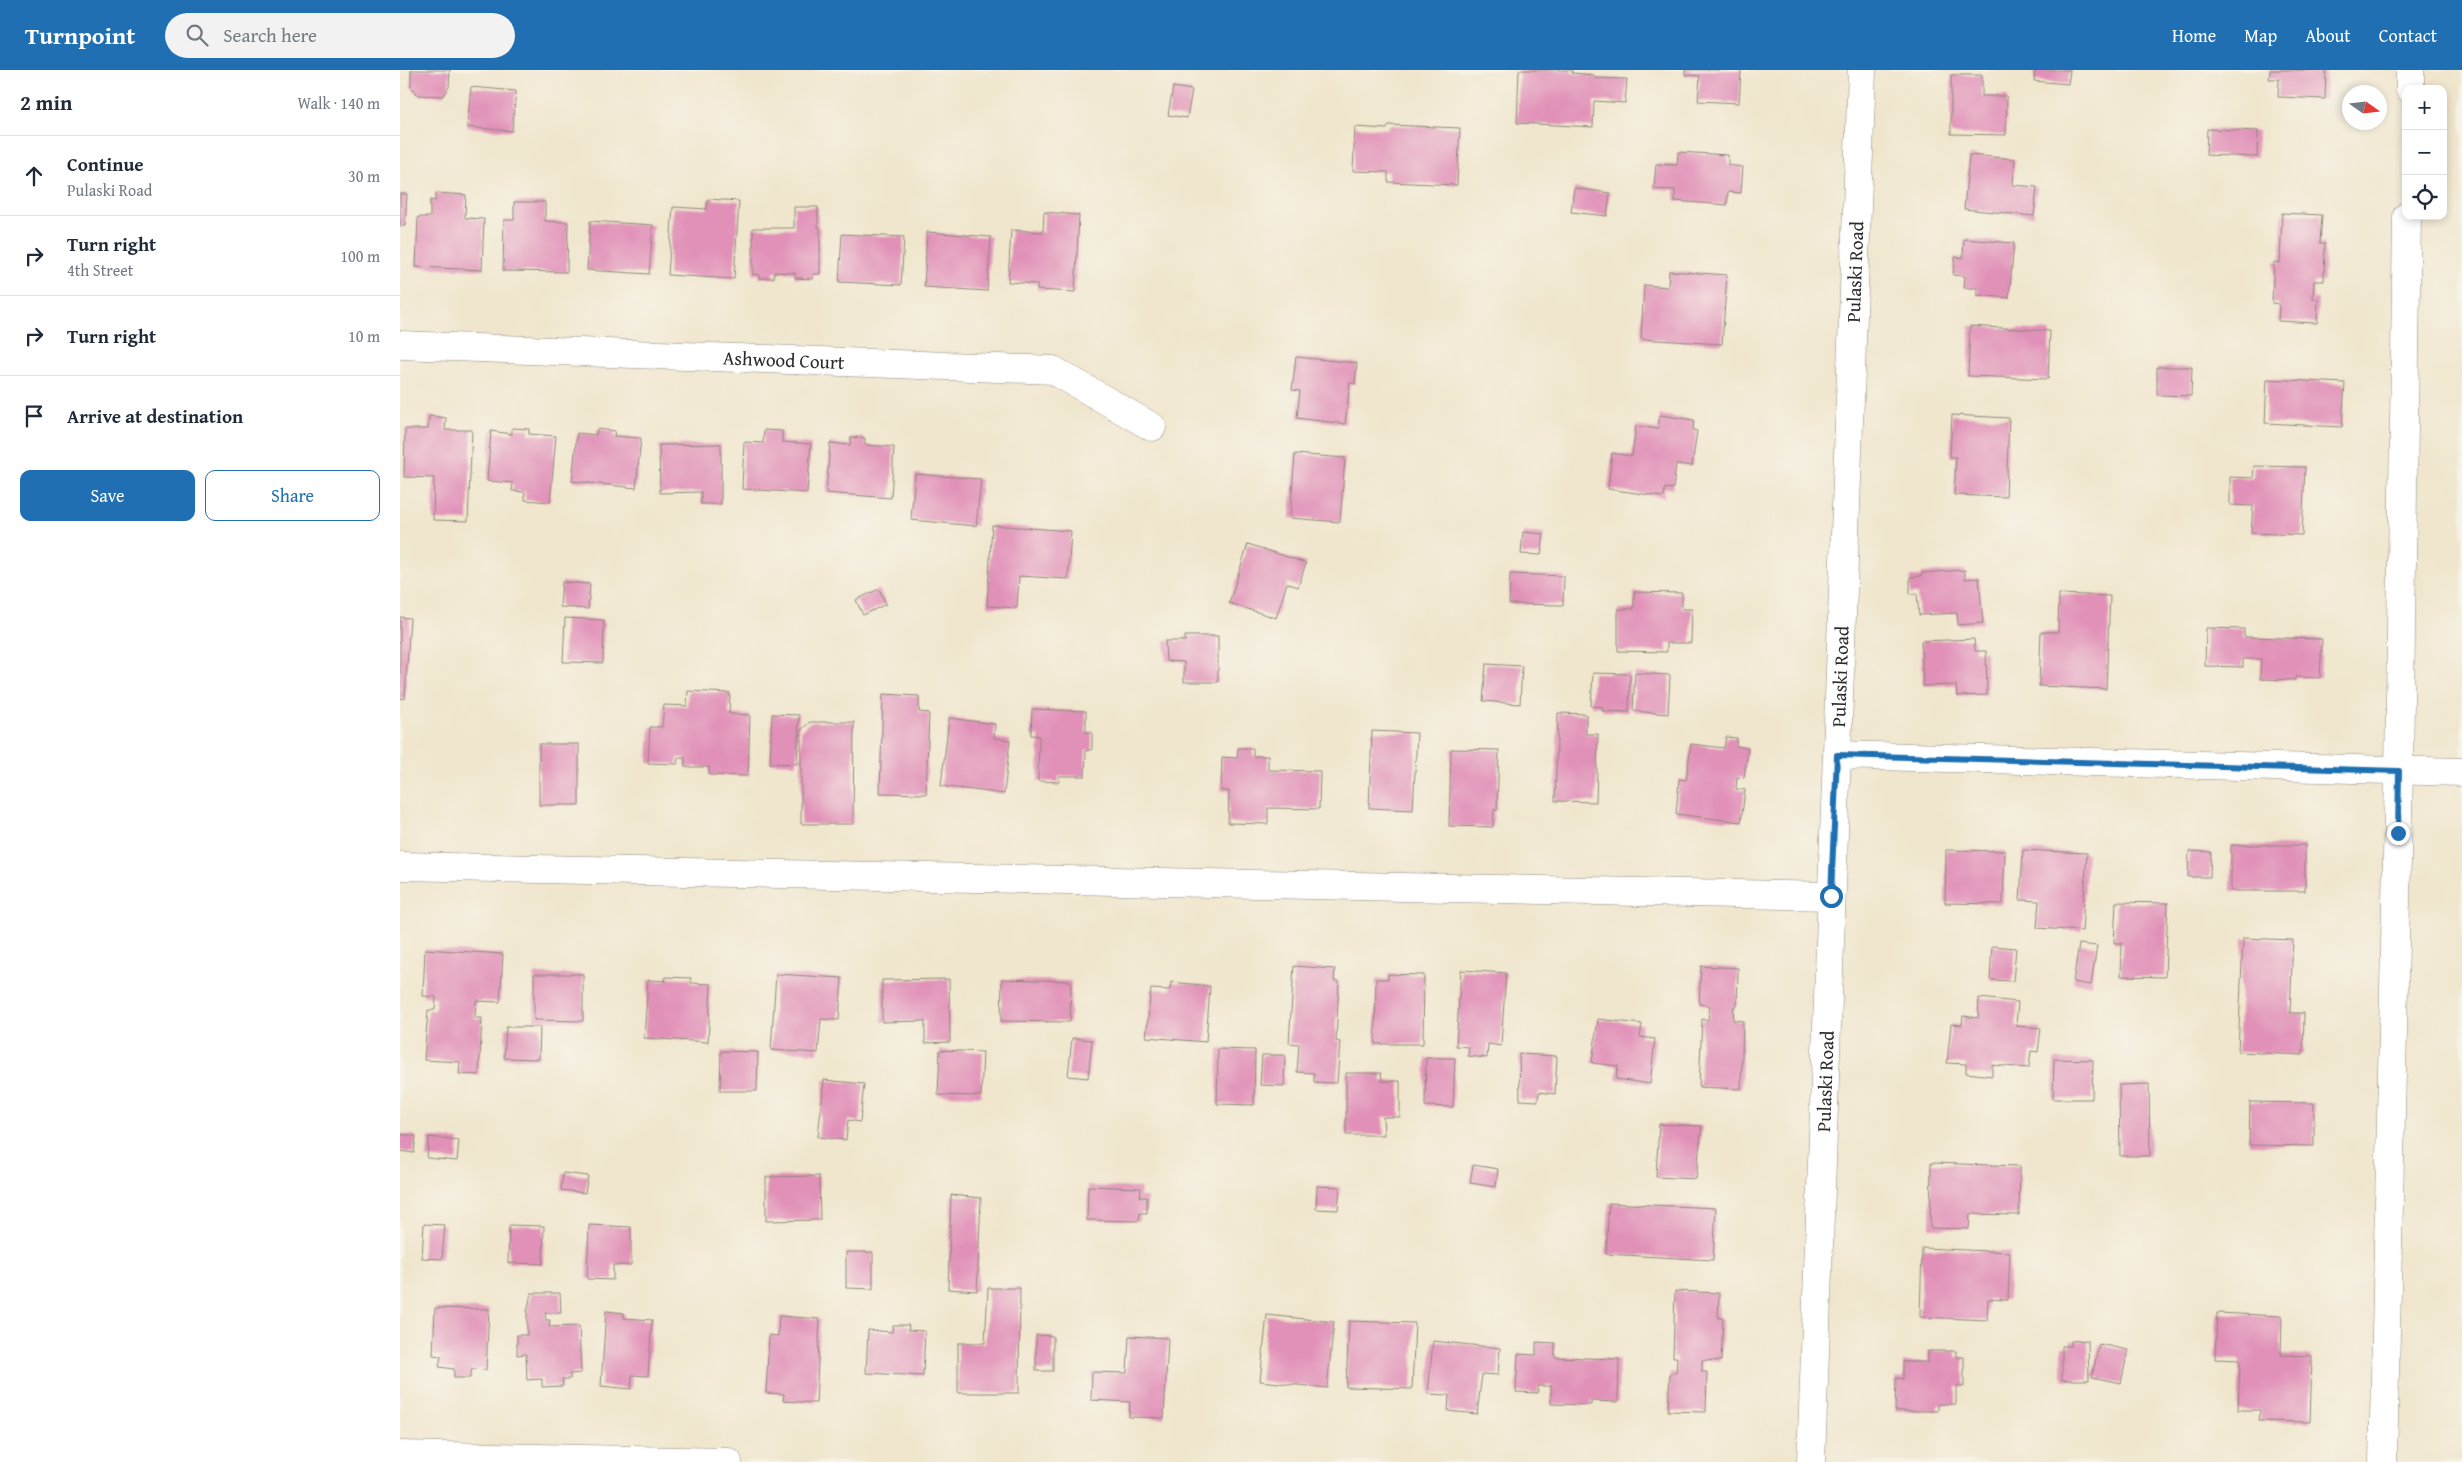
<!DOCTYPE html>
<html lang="en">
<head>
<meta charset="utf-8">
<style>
  body { margin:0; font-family:"Gentium Book Plus",serif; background:#f2f2f3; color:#1f2937 }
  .controls { position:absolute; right:15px; top:15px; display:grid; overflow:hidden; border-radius:10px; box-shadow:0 2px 8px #0003 }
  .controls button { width:45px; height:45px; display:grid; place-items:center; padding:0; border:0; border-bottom:1px solid #e0e1e3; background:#fff; color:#1f2937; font:25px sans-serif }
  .compass { position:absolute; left:1942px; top:15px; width:45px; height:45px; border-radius:50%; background:#fff; box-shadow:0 2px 8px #0003; rotate:104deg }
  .stop { position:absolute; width:15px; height:15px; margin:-11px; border:4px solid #1f6fb2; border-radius:50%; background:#fff }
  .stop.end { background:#1f6fb2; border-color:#fff; box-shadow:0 1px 5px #0008 }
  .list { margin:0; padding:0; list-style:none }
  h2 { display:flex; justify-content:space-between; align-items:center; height:65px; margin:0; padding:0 20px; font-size:21px }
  h2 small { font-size:16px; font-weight:400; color:#747a83 }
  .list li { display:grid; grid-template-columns:32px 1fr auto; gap:15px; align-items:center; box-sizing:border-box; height:80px; padding:0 20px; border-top:1px solid #e0e1e3 }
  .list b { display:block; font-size:19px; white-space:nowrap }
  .list p { margin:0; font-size:16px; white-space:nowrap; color:#747a83 }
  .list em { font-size:16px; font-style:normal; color:#747a83 }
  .actions { display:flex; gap:10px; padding:15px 20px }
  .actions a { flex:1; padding:11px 0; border:1px solid #1f6fb2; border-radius:10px; text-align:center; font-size:18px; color:#1f6fb2 }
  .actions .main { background:#1f6fb2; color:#fff }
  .icon { flex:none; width:28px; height:28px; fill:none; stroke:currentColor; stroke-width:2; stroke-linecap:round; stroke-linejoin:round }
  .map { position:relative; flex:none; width:2062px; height:1392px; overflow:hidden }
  header { display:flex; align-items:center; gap:30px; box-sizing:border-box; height:70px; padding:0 25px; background:#1f6fb2; color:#fff }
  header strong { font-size:24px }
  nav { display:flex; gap:28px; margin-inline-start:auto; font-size:18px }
  .search { width:350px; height:45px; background:#f2f2f3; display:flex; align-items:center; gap:12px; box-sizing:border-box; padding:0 18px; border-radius:28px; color:#747a83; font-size:19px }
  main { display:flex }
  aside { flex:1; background:#fff }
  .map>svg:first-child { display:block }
  .building { fill:#e191b8 }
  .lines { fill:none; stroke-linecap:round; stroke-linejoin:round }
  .minor-casing { stroke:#8e887c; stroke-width:29 }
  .secondary-casing { stroke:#8e887c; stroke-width:29 }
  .minor { stroke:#fff; stroke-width:28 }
  .secondary { stroke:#fff; stroke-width:28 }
  .route { stroke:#1f6fb2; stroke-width:6 }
  .labels { text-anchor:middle; stroke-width:5; stroke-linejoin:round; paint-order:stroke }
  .street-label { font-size:19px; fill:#2b2b2b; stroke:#f7f3e8 }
</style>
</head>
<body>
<header>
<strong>Turnpoint</strong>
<div class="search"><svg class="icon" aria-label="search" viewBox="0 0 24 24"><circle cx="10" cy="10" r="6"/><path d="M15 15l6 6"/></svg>Search here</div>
<nav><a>Home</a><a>Map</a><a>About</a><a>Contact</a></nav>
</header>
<main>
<aside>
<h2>2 min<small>Walk · 140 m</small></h2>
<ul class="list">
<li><svg class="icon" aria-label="ahead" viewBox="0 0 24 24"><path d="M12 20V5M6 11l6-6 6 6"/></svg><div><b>Continue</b><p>Pulaski Road</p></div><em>30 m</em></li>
<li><svg class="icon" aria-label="right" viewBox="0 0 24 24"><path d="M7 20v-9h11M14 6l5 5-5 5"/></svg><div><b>Turn right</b><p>4th Street</p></div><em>100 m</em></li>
<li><svg class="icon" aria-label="right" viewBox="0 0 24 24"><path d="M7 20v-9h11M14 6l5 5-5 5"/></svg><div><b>Turn right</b></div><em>10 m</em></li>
<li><svg class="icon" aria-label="arrive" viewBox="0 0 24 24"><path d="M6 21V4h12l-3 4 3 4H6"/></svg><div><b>Arrive at destination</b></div></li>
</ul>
<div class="actions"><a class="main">Save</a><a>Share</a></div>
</aside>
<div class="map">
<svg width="2062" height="1392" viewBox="0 0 2062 1392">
  <rect width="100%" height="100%" fill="#f7f3e8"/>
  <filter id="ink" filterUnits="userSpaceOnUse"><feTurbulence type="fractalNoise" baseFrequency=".02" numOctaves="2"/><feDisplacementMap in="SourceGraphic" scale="10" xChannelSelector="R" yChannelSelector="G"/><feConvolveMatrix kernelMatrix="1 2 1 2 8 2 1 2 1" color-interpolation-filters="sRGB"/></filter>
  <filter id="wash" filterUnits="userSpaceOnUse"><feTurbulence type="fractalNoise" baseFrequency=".0096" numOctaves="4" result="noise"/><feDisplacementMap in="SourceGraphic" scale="20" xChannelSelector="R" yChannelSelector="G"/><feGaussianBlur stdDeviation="1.12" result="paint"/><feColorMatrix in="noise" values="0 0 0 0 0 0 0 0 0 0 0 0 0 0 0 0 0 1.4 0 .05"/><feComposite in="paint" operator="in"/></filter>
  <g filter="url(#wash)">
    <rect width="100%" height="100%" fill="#f0e6cd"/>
    <g id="blocks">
      <g class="building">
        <polygon points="11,0 50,0 49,17 43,26 18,25 11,17"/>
        <polygon points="1119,0 1172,0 1172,3 1194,5 1194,8 1227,9 1225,33 1194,31 1193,57 1117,53"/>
        <polygon points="1285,0 1341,0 1339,33 1298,31 1300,6 1285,5"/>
        <polygon points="1635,0 1670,0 1668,14 1634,11"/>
        <polygon points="1870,0 1926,0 1925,29 1878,27 1879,9 1869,9"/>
        <polygon points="1551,5 1582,5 1582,26 1607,26 1606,65 1551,64"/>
        <polygon points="71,17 116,21 112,61 67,57"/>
        <polygon points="773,17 792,20 787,48 768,45"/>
        <polygon points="989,55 1060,58 1057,115 988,112 988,102 953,101 955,57 987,59"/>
        <polygon points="1807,59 1858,61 1857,87 1806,85"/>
        <polygon points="1278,82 1328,85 1328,95 1343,97 1341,123 1328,122 1327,135 1275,131 1275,120 1254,119 1256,94 1277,95"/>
        <polygon points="1569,85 1615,89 1613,115 1637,117 1634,146 1564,139"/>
        <polygon points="1174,118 1210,123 1207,146 1171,142"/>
        <polygon points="36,123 66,125 65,148 84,149 82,200 16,197 18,147 30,147 30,130 35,131"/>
        <polygon points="0,124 7,124 5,156 0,156"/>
        <polygon points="308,129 339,131 334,209 268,205 273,137 307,139"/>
        <polygon points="114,132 145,132 145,151 168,152 167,202 103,201 104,150 114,150"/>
        <polygon points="394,137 418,137 418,157 420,157 420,204 413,204 413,209 395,208 395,203 374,202 374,208 359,208 359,204 353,205 353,158 394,158"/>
        <polygon points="644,142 679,145 675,222 637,220 637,214 608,212 611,160 643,162"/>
        <polygon points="1882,143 1922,145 1920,173 1925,173 1924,211 1914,211 1913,229 1918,229 1917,253 1878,251 1879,234 1872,233 1874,192 1880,193"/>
        <polygon points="190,151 253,155 249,204 187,200"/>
        <polygon points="527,162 591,167 587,221 524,217"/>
        <polygon points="442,164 504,167 501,215 439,212"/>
        <polygon points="1564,169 1614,173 1609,228 1577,225 1577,218 1564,218 1565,206 1553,205 1555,187 1563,188"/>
        <polygon points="1269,201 1327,205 1322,274 1241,269 1244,215 1268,217"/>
        <polygon points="1570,256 1650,261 1648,309 1568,306"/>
        <polygon points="896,287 957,293 955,314 950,313 945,354 897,348 900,321 892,320"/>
        <polygon points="1757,297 1792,297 1791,326 1757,325"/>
        <polygon points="1867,309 1945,313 1942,357 1865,353"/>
        <polygon points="1260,345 1294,350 1293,360 1297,361 1292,396 1276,394 1273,419 1265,418 1264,427 1208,419 1212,383 1232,386 1236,356 1258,359"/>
        <polygon points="1552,345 1609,348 1606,427 1554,425 1556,387 1550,387"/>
        <polygon points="29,346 46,348 45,360 72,360 68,451 33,450 34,408 4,407 5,359 28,359"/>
        <polygon points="112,358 129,359 129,364 156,366 150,432 125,430 125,422 112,421 113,413 87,411 91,361 112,364"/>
        <polygon points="197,359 215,361 214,366 241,368 236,418 172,411 177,363 196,365"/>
        <polygon points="364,360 382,361 382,372 411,374 407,423 342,419 344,372 363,373"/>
        <polygon points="451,367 465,368 465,375 494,377 491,428 426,423 430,373 450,375"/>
        <polygon points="321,374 321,434 301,434 301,422 260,423 259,375"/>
        <polygon points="895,384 945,388 940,452 890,448"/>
        <polygon points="1854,396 1905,397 1902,465 1851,463 1853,436 1830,435 1830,407 1853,408"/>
        <polygon points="515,404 581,409 576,456 511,450"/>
        <polygon points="592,455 671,461 668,509 619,506 617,538 587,536"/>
        <polygon points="1123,462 1144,464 1141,485 1121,484"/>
        <polygon points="848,474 906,493 898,517 887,513 876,548 829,533"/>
        <polygon points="1565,500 1565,509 1579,508 1583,553 1558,555 1557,543 1519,545 1517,524 1510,524 1510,507 1521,506 1522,503"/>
        <polygon points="1110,504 1164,506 1163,535 1109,534"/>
        <polygon points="162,512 190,514 188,539 160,537"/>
        <polygon points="479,519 486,534 463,545 456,530"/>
        <polygon points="1234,522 1282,523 1282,539 1292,539 1291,573 1267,573 1267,582 1218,581 1218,539 1234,539"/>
        <polygon points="1659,524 1710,526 1706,619 1639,616 1641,562 1658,562"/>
        <polygon points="0,547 10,548 5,629 0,628"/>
        <polygon points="165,548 204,550 203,593 163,592"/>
        <polygon points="1806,558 1844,559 1844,567 1922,569 1920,608 1895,607 1895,610 1860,609 1861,589 1843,589 1843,597 1805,596"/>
        <polygon points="785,566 818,566 818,612 784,612 784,592 766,591 765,571 785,571"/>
        <polygon points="1574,569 1575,581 1586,581 1587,625 1557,626 1556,615 1523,616 1521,571"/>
        <polygon points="1086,594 1122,596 1120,634 1083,631"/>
        <polygon points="1193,603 1230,604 1229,642 1202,641 1203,637 1191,636"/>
        <polygon points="1235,603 1270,605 1268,644 1233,641"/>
        <polygon points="288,621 330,623 329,644 350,645 348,706 309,705 309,697 285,697 285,688 278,688 277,694 248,693 250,657 262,657 264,635 287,636"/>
        <polygon points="483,624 519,626 519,642 529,643 526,724 480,723"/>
        <polygon points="632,639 686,641 686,662 692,662 692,680 686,680 685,706 659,706 659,712 638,711 639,666 631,665"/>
        <polygon points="1158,643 1186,644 1186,664 1198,664 1196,732 1155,731"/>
        <polygon points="372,644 399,645 397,694 370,693"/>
        <polygon points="549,648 595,654 594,668 610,670 604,724 541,716"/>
        <polygon points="410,652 454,652 453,754 401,754 401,660"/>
        <polygon points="972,661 1017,663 1013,740 969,738"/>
        <polygon points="1326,667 1337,668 1336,676 1348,678 1344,708 1337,707 1336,719 1345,720 1341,752 1276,744 1279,709 1286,710 1291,674 1324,678"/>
        <rect x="139" y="674" width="40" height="61"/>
        <polygon points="838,678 853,678 853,686 868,686 868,700 920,701 919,739 868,738 868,754 828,753 829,721 821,721 822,687 837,688"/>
        <polygon points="1051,679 1099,680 1097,741 1094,739 1093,757 1049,756"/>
        <rect x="1831" y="775" width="74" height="46"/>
        <polygon points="1546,780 1605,781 1603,834 1545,833"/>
        <polygon points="1623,780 1687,783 1682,861 1637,858 1639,831 1620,830"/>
        <polygon points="1789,781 1811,782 1810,807 1788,807"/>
        <polygon points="1716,832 1768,833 1765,907 1721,906 1722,873 1714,873"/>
        <polygon points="1843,868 1893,870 1890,943 1904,943 1903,985 1838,982"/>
        <polygon points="1679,874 1697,876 1691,915 1673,912"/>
        <polygon points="1592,876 1616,878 1613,911 1590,910"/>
        <polygon points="25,879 103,884 100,932 76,931 75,948 82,948 79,1005 59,1004 60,992 24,990 28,940 35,940 36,927 23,926"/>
        <polygon points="894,896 935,899 934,911 939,911 936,971 940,972 937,1013 914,1012 914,1003 897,1002 899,974 889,973"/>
        <polygon points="1301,896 1338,898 1337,936 1334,936 1333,950 1343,951 1341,1019 1299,1017 1302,949 1308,950 1310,936 1299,934"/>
        <polygon points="1061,900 1106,903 1101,976 1088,974 1087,988 1068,986 1069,977 1056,976"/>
        <polygon points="134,904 183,904 183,951 134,950"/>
        <polygon points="376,904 442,908 439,950 421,949 418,983 371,980"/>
        <polygon points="988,904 1024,905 1023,974 975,974 976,909 988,909"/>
        <polygon points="265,907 291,908 291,913 311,914 308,972 244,968 248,910 266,911"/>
        <polygon points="549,909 550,972 525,973 525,951 482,952 482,910"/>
        <polygon points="602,909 671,911 670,952 601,951"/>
        <polygon points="771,912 810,916 806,972 746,967 751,919 770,920"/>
        <polygon points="1579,928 1618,932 1616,956 1641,958 1638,982 1631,981 1629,998 1592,995 1592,1006 1566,1003 1566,994 1547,993 1551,954 1562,955 1563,946 1578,948"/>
        <polygon points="1198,949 1242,954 1240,967 1255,969 1250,1014 1216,1009 1218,996 1192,993"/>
        <polygon points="106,957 140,957 139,989 104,988"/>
        <polygon points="672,968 692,970 688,1008 668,1006"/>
        <polygon points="818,979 855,980 854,1035 817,1034"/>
        <polygon points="540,980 583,982 581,1026 538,1025"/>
        <polygon points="321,981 358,982 357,1021 320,1021"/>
        <polygon points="1119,984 1157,986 1155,1024 1139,1022 1138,1031 1120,1030"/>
        <polygon points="862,985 885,985 884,1016 860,1015"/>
        <polygon points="1026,988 1055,988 1053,1037 1025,1036"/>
        <polygon points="1654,989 1693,990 1692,1029 1653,1029"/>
        <polygon points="946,1003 981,1003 982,1011 1000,1011 1000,1047 983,1047 984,1065 946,1065"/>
        <polygon points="424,1010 464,1014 460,1052 448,1050 446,1070 418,1067"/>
        <polygon points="1749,1014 1750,1086 1720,1086 1719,1015"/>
        <polygon points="1850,1032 1914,1033 1914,1076 1849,1075"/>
        <polygon points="1259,1054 1302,1056 1296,1109 1256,1107"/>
        <polygon points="0,1064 16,1066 14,1083 0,1081"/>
        <polygon points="29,1067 59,1070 57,1091 27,1088"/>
        <polygon points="1531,1093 1620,1096 1619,1145 1570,1144 1569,1159 1530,1158"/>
        <polygon points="1073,1095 1098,1099 1096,1117 1070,1113"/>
        <polygon points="163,1103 188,1106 185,1123 161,1120"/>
        <polygon points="419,1106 420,1150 366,1151 366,1107"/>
        <polygon points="688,1116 741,1118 740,1127 747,1127 747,1143 740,1143 739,1151 687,1150"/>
        <polygon points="917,1116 940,1117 938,1140 916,1139"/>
        <polygon points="551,1125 581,1128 577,1221 548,1219"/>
        <polygon points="1209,1133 1316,1138 1313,1190 1206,1184"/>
        <polygon points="24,1154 45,1155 42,1189 22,1188"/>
        <polygon points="109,1155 144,1156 143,1194 108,1193"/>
        <polygon points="189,1155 231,1157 231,1195 213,1195 213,1210 187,1209"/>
        <polygon points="1522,1178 1610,1182 1608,1230 1588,1229 1587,1250 1520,1247"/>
        <polygon points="446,1182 473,1182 473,1219 446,1218"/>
        <polygon points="588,1218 620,1218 619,1323 558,1323 558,1273 585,1273"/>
        <polygon points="1275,1221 1319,1223 1318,1248 1323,1248 1321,1291 1302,1290 1302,1302 1307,1302 1306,1342 1268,1341 1270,1303 1276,1303 1277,1287 1273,1287"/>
        <polygon points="131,1223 160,1223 161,1243 145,1243 146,1250 150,1250 149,1257 179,1256 181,1303 170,1304 170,1309 162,1309 163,1316 142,1317 142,1309 127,1310 126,1284 117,1285 117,1265 127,1265 127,1243"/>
        <polygon points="35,1238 89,1239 86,1300 72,1299 70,1308 54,1308 54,1299 39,1297 41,1286 33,1285"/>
        <polygon points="206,1241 224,1243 224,1248 252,1250 248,1306 232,1305 231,1319 201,1316"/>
        <polygon points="1817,1243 1882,1246 1881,1285 1912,1286 1910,1352 1859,1351 1860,1340 1838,1340 1840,1290 1815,1289"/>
        <polygon points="867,1245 934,1252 927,1318 860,1311"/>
        <polygon points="379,1246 420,1249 416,1333 383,1331 384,1324 366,1323 369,1265 378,1266"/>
        <polygon points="949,1251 1015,1253 1012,1319 946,1317"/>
        <polygon points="493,1255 509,1255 508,1260 525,1261 523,1306 466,1303 468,1260 492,1262"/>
        <polygon points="636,1265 653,1266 653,1301 636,1301"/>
        <polygon points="729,1266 768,1268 764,1348 729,1347 730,1332 691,1330 692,1302 727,1303"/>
        <polygon points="1688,1270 1689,1310 1662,1310 1662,1276 1671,1276 1671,1271"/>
        <polygon points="1033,1271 1100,1278 1098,1305 1082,1304 1077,1344 1048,1341 1049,1325 1028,1324"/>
        <polygon points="1136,1272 1155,1273 1155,1287 1219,1289 1218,1332 1191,1331 1191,1335 1151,1334 1151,1316 1138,1316 1138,1323 1116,1322 1118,1284 1136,1285"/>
        <polygon points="1699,1274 1728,1280 1721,1313 1692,1307"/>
        <polygon points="1528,1281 1556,1281 1556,1287 1564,1287 1564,1317 1556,1316 1556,1334 1538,1334 1538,1341 1495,1341 1496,1308 1503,1309 1503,1292 1528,1292"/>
      </g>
    </g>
  </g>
  <g filter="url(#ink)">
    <use href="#blocks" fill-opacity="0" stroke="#8e887c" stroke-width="1"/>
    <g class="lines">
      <g class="minor-casing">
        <g id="minor">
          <polyline points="2010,19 2010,0"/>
          <path id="s1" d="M0,275l653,25 99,57"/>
          <polyline points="1437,685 2062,702"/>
          <polyline points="0,796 1431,826"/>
          <polyline points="0,1385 328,1392"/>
          <polyline points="1983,1392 1999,701 2007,146"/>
        </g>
      </g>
      <g class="secondary-casing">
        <g id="secondary">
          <path id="s2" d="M1411,1392l51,-1392"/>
        </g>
      </g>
      <use href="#minor" class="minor"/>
      <use href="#secondary" class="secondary"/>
    </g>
  </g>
  <g class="lines" filter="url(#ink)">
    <polyline class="route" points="1431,826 1437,685 1999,701 1998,763"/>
  </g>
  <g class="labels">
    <g class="street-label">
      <text dy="7" stroke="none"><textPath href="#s2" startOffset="1191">Pulaski Road</textPath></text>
      <text dy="7" stroke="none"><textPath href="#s1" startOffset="384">Ashwood Court</textPath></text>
      <text dy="7" stroke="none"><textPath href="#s2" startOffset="786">Pulaski Road</textPath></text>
      <text dy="7" stroke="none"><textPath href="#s2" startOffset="381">Pulaski Road</textPath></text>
    </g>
  </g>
</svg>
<div class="controls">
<button>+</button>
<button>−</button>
<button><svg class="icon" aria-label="locate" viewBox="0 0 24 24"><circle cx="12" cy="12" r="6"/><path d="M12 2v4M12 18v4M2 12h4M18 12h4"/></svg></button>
</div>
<svg class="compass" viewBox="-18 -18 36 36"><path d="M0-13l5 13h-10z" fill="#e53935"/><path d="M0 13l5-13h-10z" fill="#747a83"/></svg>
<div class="stop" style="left:1431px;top:826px"></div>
<div class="stop end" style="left:1998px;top:763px"></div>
</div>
</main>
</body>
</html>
